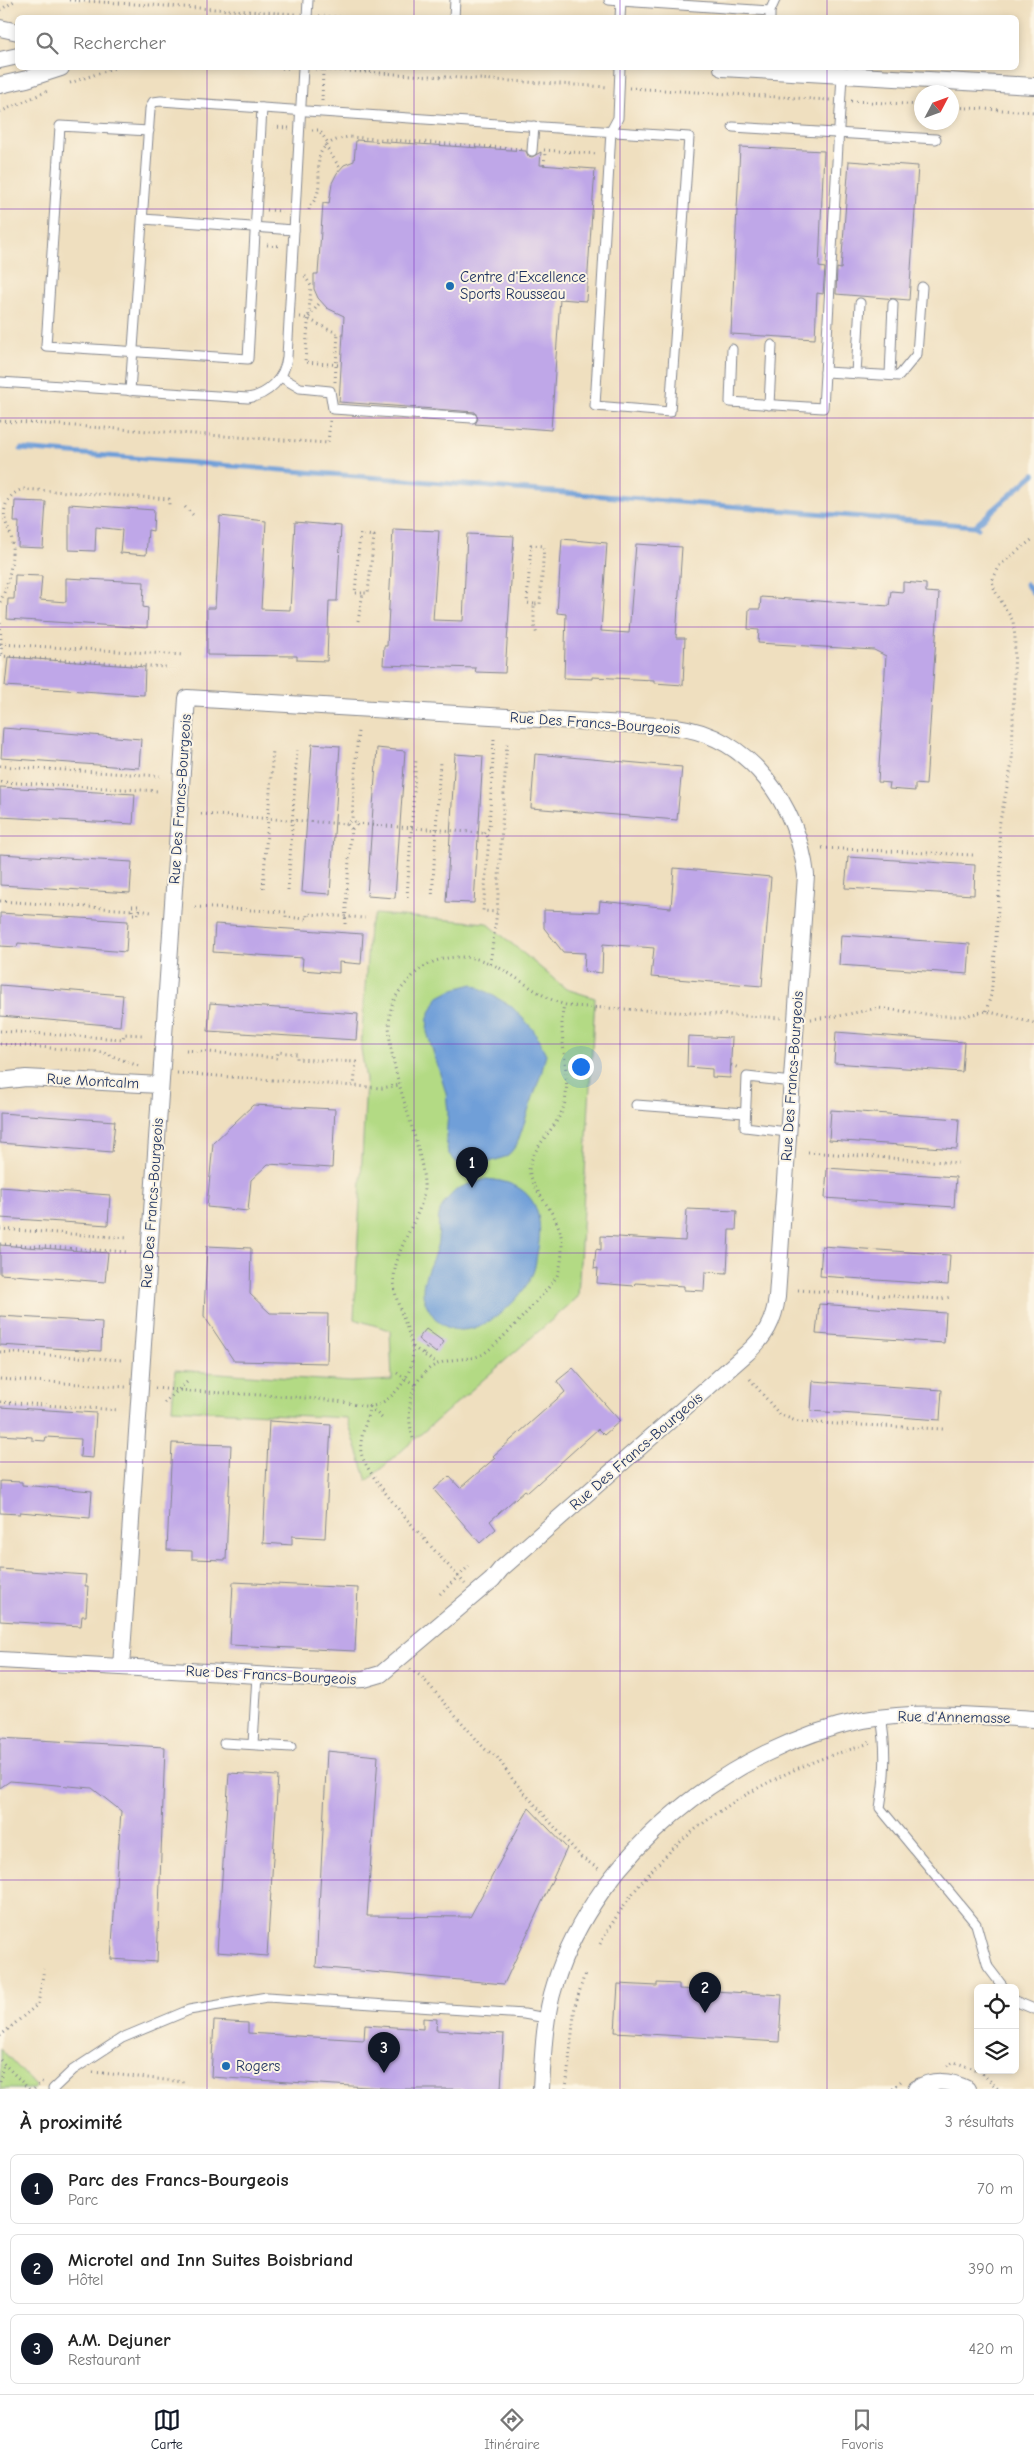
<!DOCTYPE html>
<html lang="fr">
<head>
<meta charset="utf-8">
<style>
  body { margin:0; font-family:"Comic Neue",sans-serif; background:#f2f2f2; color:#222 }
  .controls { position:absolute; right:15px; bottom:15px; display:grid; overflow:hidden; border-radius:8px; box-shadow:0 2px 8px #0003 }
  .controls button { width:45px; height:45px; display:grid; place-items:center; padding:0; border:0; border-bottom:1px solid #e0e0e0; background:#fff; color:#222; font:25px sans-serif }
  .compass { position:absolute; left:914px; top:85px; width:45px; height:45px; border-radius:50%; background:#fff; box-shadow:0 2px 8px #0003; rotate:49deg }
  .you { position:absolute; left:580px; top:1066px; width:18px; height:18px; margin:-12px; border:4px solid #fff; border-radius:50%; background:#1a73e8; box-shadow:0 0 0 8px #1a73e833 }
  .badge { display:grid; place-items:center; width:32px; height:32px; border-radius:50%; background:#111827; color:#fff; font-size:16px; font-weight:700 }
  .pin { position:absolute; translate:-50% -41px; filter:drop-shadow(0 1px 2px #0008) }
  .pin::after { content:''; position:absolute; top:26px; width:18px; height:15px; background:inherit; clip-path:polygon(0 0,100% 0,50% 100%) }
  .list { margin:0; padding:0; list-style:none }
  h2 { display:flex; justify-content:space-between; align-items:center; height:65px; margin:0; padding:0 20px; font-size:21px }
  h2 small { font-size:16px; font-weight:400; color:#767676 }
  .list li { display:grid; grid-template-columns:32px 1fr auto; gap:15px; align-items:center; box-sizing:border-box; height:70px; margin:0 10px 10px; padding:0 10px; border:1px solid #e0e0e0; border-radius:8px }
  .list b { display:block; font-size:19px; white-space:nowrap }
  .list p { margin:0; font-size:16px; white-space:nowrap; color:#767676 }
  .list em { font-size:16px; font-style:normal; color:#767676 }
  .icon { flex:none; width:28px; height:28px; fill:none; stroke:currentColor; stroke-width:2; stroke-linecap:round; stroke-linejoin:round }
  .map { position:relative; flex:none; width:1034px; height:2089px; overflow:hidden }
  .search { position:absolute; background:#fff; box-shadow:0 2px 8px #0003; left:15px; right:15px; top:15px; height:55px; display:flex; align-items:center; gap:12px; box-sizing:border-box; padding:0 18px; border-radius:8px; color:#767676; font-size:19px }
  .sheet { height:305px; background:#fff }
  nav { display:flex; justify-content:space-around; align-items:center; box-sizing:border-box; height:70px; border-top:1px solid #e0e0e0; background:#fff; font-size:14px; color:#767676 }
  nav a { display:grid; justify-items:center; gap:2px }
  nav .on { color:#111827 }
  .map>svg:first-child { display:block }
  .green { fill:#b3da84; stroke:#678471 }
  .water { fill:#6f9fd8; stroke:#45679b }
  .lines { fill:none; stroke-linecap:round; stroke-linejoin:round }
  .stream { stroke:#6f9fd8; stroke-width:5 }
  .building { fill:#bfa7e8 }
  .service-casing { stroke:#85878e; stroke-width:11 }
  .minor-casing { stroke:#85878e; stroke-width:18 }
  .path { stroke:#85878e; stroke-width:3; stroke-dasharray:1 4; stroke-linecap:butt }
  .service { stroke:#fff; stroke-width:9 }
  .minor { stroke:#fff; stroke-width:16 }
  .grid { fill:none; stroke:#7b2cbf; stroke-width:1; stroke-opacity:0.55 }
  .poi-dot { fill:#1f6fb2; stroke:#fcf5e5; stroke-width:2 }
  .labels { text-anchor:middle; stroke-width:4; stroke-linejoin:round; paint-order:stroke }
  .poi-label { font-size:15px; fill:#1b2f5e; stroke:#fcf5e5; text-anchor:start }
  .street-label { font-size:15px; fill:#1b2f5e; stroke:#fcf5e5 }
</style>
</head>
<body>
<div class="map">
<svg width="1034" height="2089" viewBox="0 0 1034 2089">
  <rect width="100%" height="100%" fill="#fcf5e5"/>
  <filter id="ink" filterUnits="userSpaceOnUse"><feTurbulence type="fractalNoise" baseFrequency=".02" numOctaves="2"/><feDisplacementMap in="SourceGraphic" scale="10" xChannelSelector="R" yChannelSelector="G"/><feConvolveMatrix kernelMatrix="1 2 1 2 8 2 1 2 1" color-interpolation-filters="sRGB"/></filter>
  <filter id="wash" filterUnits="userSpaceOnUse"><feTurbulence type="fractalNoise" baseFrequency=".0096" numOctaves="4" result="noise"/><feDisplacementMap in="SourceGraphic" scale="20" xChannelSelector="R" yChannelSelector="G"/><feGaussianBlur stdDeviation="1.12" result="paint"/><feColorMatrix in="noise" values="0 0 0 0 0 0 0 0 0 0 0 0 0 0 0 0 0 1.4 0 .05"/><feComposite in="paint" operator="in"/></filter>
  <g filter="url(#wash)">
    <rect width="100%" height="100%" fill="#efdfbf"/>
    <g class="green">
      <polygon points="375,914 487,923 566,989 595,998 578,1297 367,1481 347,1418 172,1409 175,1370 350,1382 392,1380 390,1330 354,1319 366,1080 361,1049 369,927"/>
      <polygon points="0,2048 36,2086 34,2089 0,2089"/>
    </g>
    <g class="water">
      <polygon points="473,984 511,1006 533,1029 546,1054 542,1071 517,1144 508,1156 471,1168 457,1163 448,1153 446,1139 448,1112 446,1093 427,1032 428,1017 437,998 454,989"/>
      <path d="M486,1179c44,3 59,28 52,70 -2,8 -2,18 -6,26 -13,31 -68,78 -98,42 -4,-6 -11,-16 -11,-24 -1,-17 10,-31 14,-47 5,-23 -6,-31 15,-52 7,-9 24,-11 34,-15z"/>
    </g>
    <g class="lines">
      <g class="stream">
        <polyline points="21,449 975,526 978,528"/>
        <polyline points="975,526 1034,474"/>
        <polyline points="1026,584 1034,594"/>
      </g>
    </g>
    <g id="blocks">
      <g class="building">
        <polygon points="356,140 526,151 528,156 532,157 541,152 540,165 595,169 586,301 560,299 551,430 475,424 478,419 475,412 339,402 344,316 327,308 318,298 314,289 314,274 318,274 323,203 329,204 332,183 337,173 344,165 354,161"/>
        <polygon points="740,147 824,151 819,267 825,268 823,294 817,293 815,339 731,334"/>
        <polygon points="849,161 918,166 909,300 836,294 837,268 841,269"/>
        <polygon points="15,501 46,502 43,548 18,547 19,522 14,522"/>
        <polygon points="69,504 154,510 153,531 148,530 146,555 120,553 122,530 96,527 95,551 69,550"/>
        <polygon points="220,516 266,521 261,609 290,610 295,522 341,526 337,601 329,601 327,661 297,660 297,656 207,655 207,608 215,608"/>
        <polygon points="393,529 439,531 433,620 463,621 467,534 514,536 505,673 475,672 476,668 383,665 384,646 387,646"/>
        <polygon points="562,539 607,543 601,631 629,633 636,544 682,547 676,638 685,638 683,685 654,683 654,680 592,677 592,679 564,678 566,614 557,613"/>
        <polygon points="15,575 42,576 40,600 66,602 66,578 144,582 143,607 148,608 147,628 7,619 8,599 14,599"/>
        <polygon points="903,582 926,584 926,592 939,593 926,785 915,784 915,791 889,789 890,783 878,782 886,656 874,650 758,643 759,630 748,629 749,609 760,609 761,597 889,606 891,591 903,592"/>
        <polygon points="8,657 145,667 144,695 5,686"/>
        <polygon points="3,728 141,739 139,768 1,758"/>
        <polygon points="312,744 340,746 330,894 302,892"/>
        <polygon points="377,748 405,751 395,898 367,896"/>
        <polygon points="455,754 483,756 474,903 446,902"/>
        <polygon points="535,754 682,767 677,820 531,808"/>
        <polygon points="0,787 135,794 133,824 0,817"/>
        <polygon points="0,854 132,862 130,893 0,885"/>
        <polygon points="848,857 975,865 974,895 845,888"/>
        <polygon points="674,868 771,877 762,986 651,977 654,948 603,944 602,973 584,971 585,953 563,952 544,928 544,910 599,912 600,901 671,908"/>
        <polygon points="0,913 128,921 126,952 18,943 17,947 0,946"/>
        <polygon points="215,924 363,934 361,964 339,962 339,973 302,970 303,958 213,952"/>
        <polygon points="841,935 970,944 968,974 839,965"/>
        <polygon points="0,985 123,995 120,1026 0,1016"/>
        <polygon points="210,1003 358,1014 356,1040 208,1031"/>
        <polygon points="836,1032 964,1042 962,1072 834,1063"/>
        <polygon points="688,1036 732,1038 730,1078 712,1077 712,1069 687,1067"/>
        <polygon points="253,1105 335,1109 332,1168 268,1164 251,1180 248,1211 207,1207 213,1143"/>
        <polygon points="831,1110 959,1119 957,1149 829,1140"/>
        <polygon points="0,1113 115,1121 112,1152 0,1143"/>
        <polygon points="827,1168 956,1177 954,1207 825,1198"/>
        <polygon points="0,1187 110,1195 108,1225 0,1218"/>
        <polygon points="687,1209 737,1211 736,1230 729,1230 727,1273 705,1272 704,1291 684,1290 684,1286 635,1283 634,1286 597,1283 598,1268 594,1269 596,1249 601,1250 601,1236 685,1241"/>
        <polygon points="0,1245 108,1253 105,1282 0,1274"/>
        <polygon points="207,1246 251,1248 250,1294 270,1313 328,1314 327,1363 234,1361 204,1316"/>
        <polygon points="822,1246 950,1255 948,1285 820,1276"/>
        <polygon points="819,1304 946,1313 944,1343 816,1334"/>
        <polygon points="0,1316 102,1322 101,1351 0,1345"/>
        <polygon points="426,1329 444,1342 436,1353 418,1339"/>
        <polygon points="573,1368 620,1421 604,1435 598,1429 528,1492 525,1490 490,1521 496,1529 480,1543 434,1490 449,1476 460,1488 495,1458 493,1456 565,1392 557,1381"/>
        <polygon points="813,1381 942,1390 940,1420 811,1411"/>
        <polygon points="0,1407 96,1413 93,1458 80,1457 81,1439 46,1437 45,1441 32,1440 32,1437 0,1435"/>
        <polygon points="269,1421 331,1425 325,1538 292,1536 292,1545 263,1543"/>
        <polygon points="172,1443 231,1445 226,1560 192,1559 192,1551 167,1550"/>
        <polygon points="0,1481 22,1482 22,1485 92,1491 90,1518 20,1512 20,1514 0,1513"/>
        <polygon points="0,1569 86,1575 85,1586 88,1586 86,1616 82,1616 81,1626 0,1621"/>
        <polygon points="233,1582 358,1588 355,1651 230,1645"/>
        <polygon points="0,1738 165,1747 157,1962 111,1959 121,1811 92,1788 10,1781 0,1788"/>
        <polygon points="327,1751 378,1756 367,1916 470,1917 529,1808 567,1848 504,1984 316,1967"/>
        <polygon points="229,1773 278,1776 267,1956 217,1952"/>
        <polygon points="657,1983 679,1984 679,1989 782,1995 779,2042 615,2032 618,1984 657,1986"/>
        <polygon points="423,2018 437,2019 436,2030 504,2034 501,2089 398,2089 211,2077 214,2021 248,2023 248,2033 364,2040 365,2025 423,2029"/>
      </g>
    </g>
  </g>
  <g filter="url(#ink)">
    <use href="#blocks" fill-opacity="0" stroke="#85878e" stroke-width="1"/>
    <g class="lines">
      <g class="service-casing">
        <g id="service">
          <polyline points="609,0 621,1 620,18"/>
          <polyline points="621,1 770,11 770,18"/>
          <polyline points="770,11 775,0"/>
          <polyline points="307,18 308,0"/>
          <polyline points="454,18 455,0"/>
          <polyline points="733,127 936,139"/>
          <polyline points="149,131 60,126 46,346 248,359 262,108"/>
          <polyline points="532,151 534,126"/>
          <polyline points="143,219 294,230"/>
          <polyline points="732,349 730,402 823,408 842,75"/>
          <polyline points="825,372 899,376 917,354 922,287"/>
          <polyline points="856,374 860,303"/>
          <polyline points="890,375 893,304"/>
          <polyline points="281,377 300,388 330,391 333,409 472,418"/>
          <path d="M0,382l248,16c20,-3 37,-20 39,-41l16,-289"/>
          <polyline points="130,391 150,109 153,102 161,101 689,137 670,412 595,406 611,131 618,118 620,68"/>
          <polyline points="769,405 772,345"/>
          <polyline points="636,1105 745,1113"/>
          <polyline points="787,1132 745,1127 747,1077 792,1082"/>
          <path d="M881,1718c6,31 4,59 -1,90l96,116 12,43 16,21"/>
          <polyline points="224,1743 291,1747"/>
          <polyline points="253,1744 257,1675"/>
          <polyline points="1015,2001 1034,2009"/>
          <polyline points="53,2089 73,2070 122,2038 189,2010 267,1997 524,2014 546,2018"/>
        </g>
      </g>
      <g class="minor-casing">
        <g id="minor">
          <polyline points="0,28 18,32"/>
          <polyline points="0,60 18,56"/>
          <polyline points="722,68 1034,86"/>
          <polyline points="0,85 27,79 61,68"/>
          <polyline points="0,1081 26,1078 160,1085"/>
          <path d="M0,1660l344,20 20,-1 17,-5 111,-94 9,-11 246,-216c18,-16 27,-32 30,-56l29,-422c-8,-69 -56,-139 -130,-148l-489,-29 -66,969"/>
          <path d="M541,2089c2,-36 3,-71 14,-105 40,-130 177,-239 309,-264 56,-10 113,-4 170,-1"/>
          <path d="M916,2089c16,-10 34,-9 51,0"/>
        </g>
      </g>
      <g class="path">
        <polyline points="69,0 295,14"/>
        <polyline points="0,10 16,0"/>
        <polyline points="319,16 350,18"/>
        <polyline points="282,68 291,68"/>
        <polyline points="315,69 608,87"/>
        <polyline points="70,83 114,68"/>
        <polyline points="629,88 830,100"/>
        <polyline points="322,101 323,70"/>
        <polyline points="851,101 922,105"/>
        <polyline points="952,107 1034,112"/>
        <polyline points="0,112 50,90"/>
        <polyline points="273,127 289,128"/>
        <polyline points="312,130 319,130 328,143"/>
        <polyline points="325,145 340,168"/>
        <polyline points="544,150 598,154"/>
        <polyline points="544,165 545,153"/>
        <polyline points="267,210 283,211"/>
        <path d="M309,210l1,-4c24,-24 -14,-61 39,-69l173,12"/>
        <polyline points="267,245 281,246"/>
        <polyline points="305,276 311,286 305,362 341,365"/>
        <path d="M300,317c12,1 25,14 43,17"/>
        <polyline points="309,317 321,301"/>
        <polyline points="335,382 338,333"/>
        <polyline points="0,421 328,443 330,420"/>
        <polyline points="185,507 194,516"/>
        <path d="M0,602c9,-19 13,-40 12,-60 0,-7 -4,-12 -6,-19 -5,-15 2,-29 17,-34l146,10v7"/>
        <polyline points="534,604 527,603 531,545 544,546 540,604 534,604 534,624 537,635"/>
        <polyline points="358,621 363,593 368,593 374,536 360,534 355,593 363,593"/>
        <polyline points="0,623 2,656"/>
        <polyline points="0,644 184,655"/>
        <polyline points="0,656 166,667"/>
        <polyline points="494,739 489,828 484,833 489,838 483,911 497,912"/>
        <polyline points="0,766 160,776"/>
        <polyline points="1,782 158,791"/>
        <polyline points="201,814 347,824"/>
        <polyline points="357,824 484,833"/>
        <polyline points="352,829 357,824 352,819"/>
        <polyline points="822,848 973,855"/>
        <polyline points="263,888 273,749"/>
        <polyline points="288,890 297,750"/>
        <polyline points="407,897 416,759"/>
        <polyline points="432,899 440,761"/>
        <polyline points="0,901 132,910"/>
        <polyline points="195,907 286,912 286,917 307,919 307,914 365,918"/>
        <polyline points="139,910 139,906 132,906 132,914 138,914 139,910 151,912"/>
        <polyline points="345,924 351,829 347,824 352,819 358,731"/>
        <polyline points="490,964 497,912 507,740"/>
        <polyline points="986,1011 991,995 994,966 1001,866 999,826 1012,763 1015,637 1013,621 995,591 992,581 1000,565 1034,538"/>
        <polyline points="811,1019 839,1016 878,1008 941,1016 964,1016 986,1011 1034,1023"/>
        <polyline points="0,1031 123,1039 124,1034 143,1035"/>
        <polyline points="0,1044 102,1052 141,1067"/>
        <polyline points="186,1050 277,1058 278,1052 297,1054 297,1059 356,1062 354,1086"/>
        <polyline points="731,1065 739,1068"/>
        <polyline points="177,1073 382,1088 400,1085"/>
        <polyline points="808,1152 958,1163"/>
        <polyline points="0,1229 129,1238"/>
        <polyline points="0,1244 129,1252"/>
        <polyline points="798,1290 940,1299 951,1297"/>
        <polyline points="413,1347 437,1364"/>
        <polyline points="0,1352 122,1360"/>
        <polyline points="423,1353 428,1346"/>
        <polyline points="397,1373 415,1385"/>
        <polyline points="0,1379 126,1387"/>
        <polyline points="750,1379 779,1414 798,1422 943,1429"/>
        <path d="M155,1388c60,6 121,6 181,13 13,1 31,9 43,3 14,-6 28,-23 32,-39 8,-28 -18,-55 -17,-87 2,-36 32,-65 30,-94 -2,-50 -48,-135 -31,-182 4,-9 11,-17 18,-24 13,-15 30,-21 50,-21 42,0 71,41 109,49l212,12"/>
        <polyline points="0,1402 118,1410"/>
        <polyline points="164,1403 187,1382"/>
        <path d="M369,1406c-1,15 -10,31 -8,46 4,26 83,108 104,132"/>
        <polyline points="370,1407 384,1420"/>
        <path d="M413,1438c-9,-31 -2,-69 34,-77 11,-3 23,-1 34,-6 13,-5 68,-66 76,-79 4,-9 5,-20 5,-30 0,-32 -27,-48 -33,-76 4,-27 30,-42 36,-68 6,-33 -8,-65 -1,-97"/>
        <polyline points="440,1594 469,1566"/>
        <polyline points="410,1669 422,1677 485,1749 497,1757 513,1780 581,1857 599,1869"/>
        <path d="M600,1944c47,-85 109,-135 196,-175 15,-6 28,-12 43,-16 11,-4 23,-6 33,-12"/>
        <polyline points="0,2036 38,2004 44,1969"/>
        <polyline points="0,2060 29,2089"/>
        <polyline points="947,2066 954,2062 978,2070"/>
        <polyline points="979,2070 998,2089"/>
        <polyline points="93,2072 184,2082"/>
        <polyline points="0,2082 3,2063"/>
        <polyline points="34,2089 43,2081"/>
        <polyline points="566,2089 575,2006 585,1973"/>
        <polyline points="893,2089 903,2079"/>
      </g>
      <use href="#service" class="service"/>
      <use href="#minor" class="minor"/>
    </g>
  </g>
  <path class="grid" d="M207,0v18M414,0v18M620,0v18M827,0v18M207,68v2021M414,68v2021M620,68v2021M827,68v2021M0,209h1034M0,418h1034M0,627h1034M0,836h1034M0,1044h1034M0,1253h1034M0,1462h1034M0,1671h1034M0,1880h1034"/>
  <g class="poi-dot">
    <circle cx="450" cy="286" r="5"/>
    <circle cx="226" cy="2066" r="5"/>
  </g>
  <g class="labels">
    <g class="poi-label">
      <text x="460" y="282">Centre d'Excellence<tspan x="460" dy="17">Sports Rousseau</tspan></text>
      <text x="236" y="2071">Rogers</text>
    </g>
    <g class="street-label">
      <text transform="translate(595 723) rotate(4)" y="5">Rue Des Francs-Bourgeois</text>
      <text transform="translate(180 799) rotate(-86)" y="5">Rue Des Francs-Bourgeois</text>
      <text transform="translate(792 1076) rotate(-86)" y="5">Rue Des Francs-Bourgeois</text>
      <text transform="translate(93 1081) rotate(3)" y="5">Rue Montcalm</text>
      <text transform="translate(152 1203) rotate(-86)" y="5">Rue Des Francs-Bourgeois</text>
      <text transform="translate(636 1451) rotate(-41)" y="5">Rue Des Francs-Bourgeois</text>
      <text transform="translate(271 1675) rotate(3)" y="5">Rue Des Francs-Bourgeois</text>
      <text transform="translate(954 1717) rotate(1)" y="5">Rue d'Annemasse</text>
    </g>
  </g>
</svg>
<div class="controls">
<button><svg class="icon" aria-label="locate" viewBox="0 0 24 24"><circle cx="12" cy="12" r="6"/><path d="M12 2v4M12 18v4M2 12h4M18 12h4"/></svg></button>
<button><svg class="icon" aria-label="layers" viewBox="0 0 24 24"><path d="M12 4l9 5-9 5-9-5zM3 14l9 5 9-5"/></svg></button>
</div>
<svg class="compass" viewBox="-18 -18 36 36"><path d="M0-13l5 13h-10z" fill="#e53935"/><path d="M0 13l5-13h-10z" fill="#767676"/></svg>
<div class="you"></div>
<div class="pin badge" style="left:472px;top:1188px">1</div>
<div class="pin badge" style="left:705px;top:2013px">2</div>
<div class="pin badge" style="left:384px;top:2073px">3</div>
<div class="search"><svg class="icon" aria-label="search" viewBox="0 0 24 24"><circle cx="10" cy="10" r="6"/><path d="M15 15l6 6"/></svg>Rechercher</div>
</div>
<section class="sheet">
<h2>À proximité<small>3 résultats</small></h2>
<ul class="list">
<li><span class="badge">1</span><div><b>Parc des Francs-Bourgeois</b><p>Parc</p></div><em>70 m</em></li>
<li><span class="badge">2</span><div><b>Microtel and Inn Suites Boisbriand</b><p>Hôtel</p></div><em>390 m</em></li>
<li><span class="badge">3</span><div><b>A.M. Dejuner</b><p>Restaurant</p></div><em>420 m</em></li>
</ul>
</section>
<nav>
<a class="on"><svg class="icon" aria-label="map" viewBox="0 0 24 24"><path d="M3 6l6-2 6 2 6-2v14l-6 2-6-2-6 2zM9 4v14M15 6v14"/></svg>Carte</a>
<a><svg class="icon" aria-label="directions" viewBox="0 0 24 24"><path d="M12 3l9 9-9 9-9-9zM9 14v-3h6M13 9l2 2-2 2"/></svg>Itinéraire</a>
<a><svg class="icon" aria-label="saved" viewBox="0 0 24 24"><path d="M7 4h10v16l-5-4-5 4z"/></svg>Favoris</a>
</nav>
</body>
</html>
